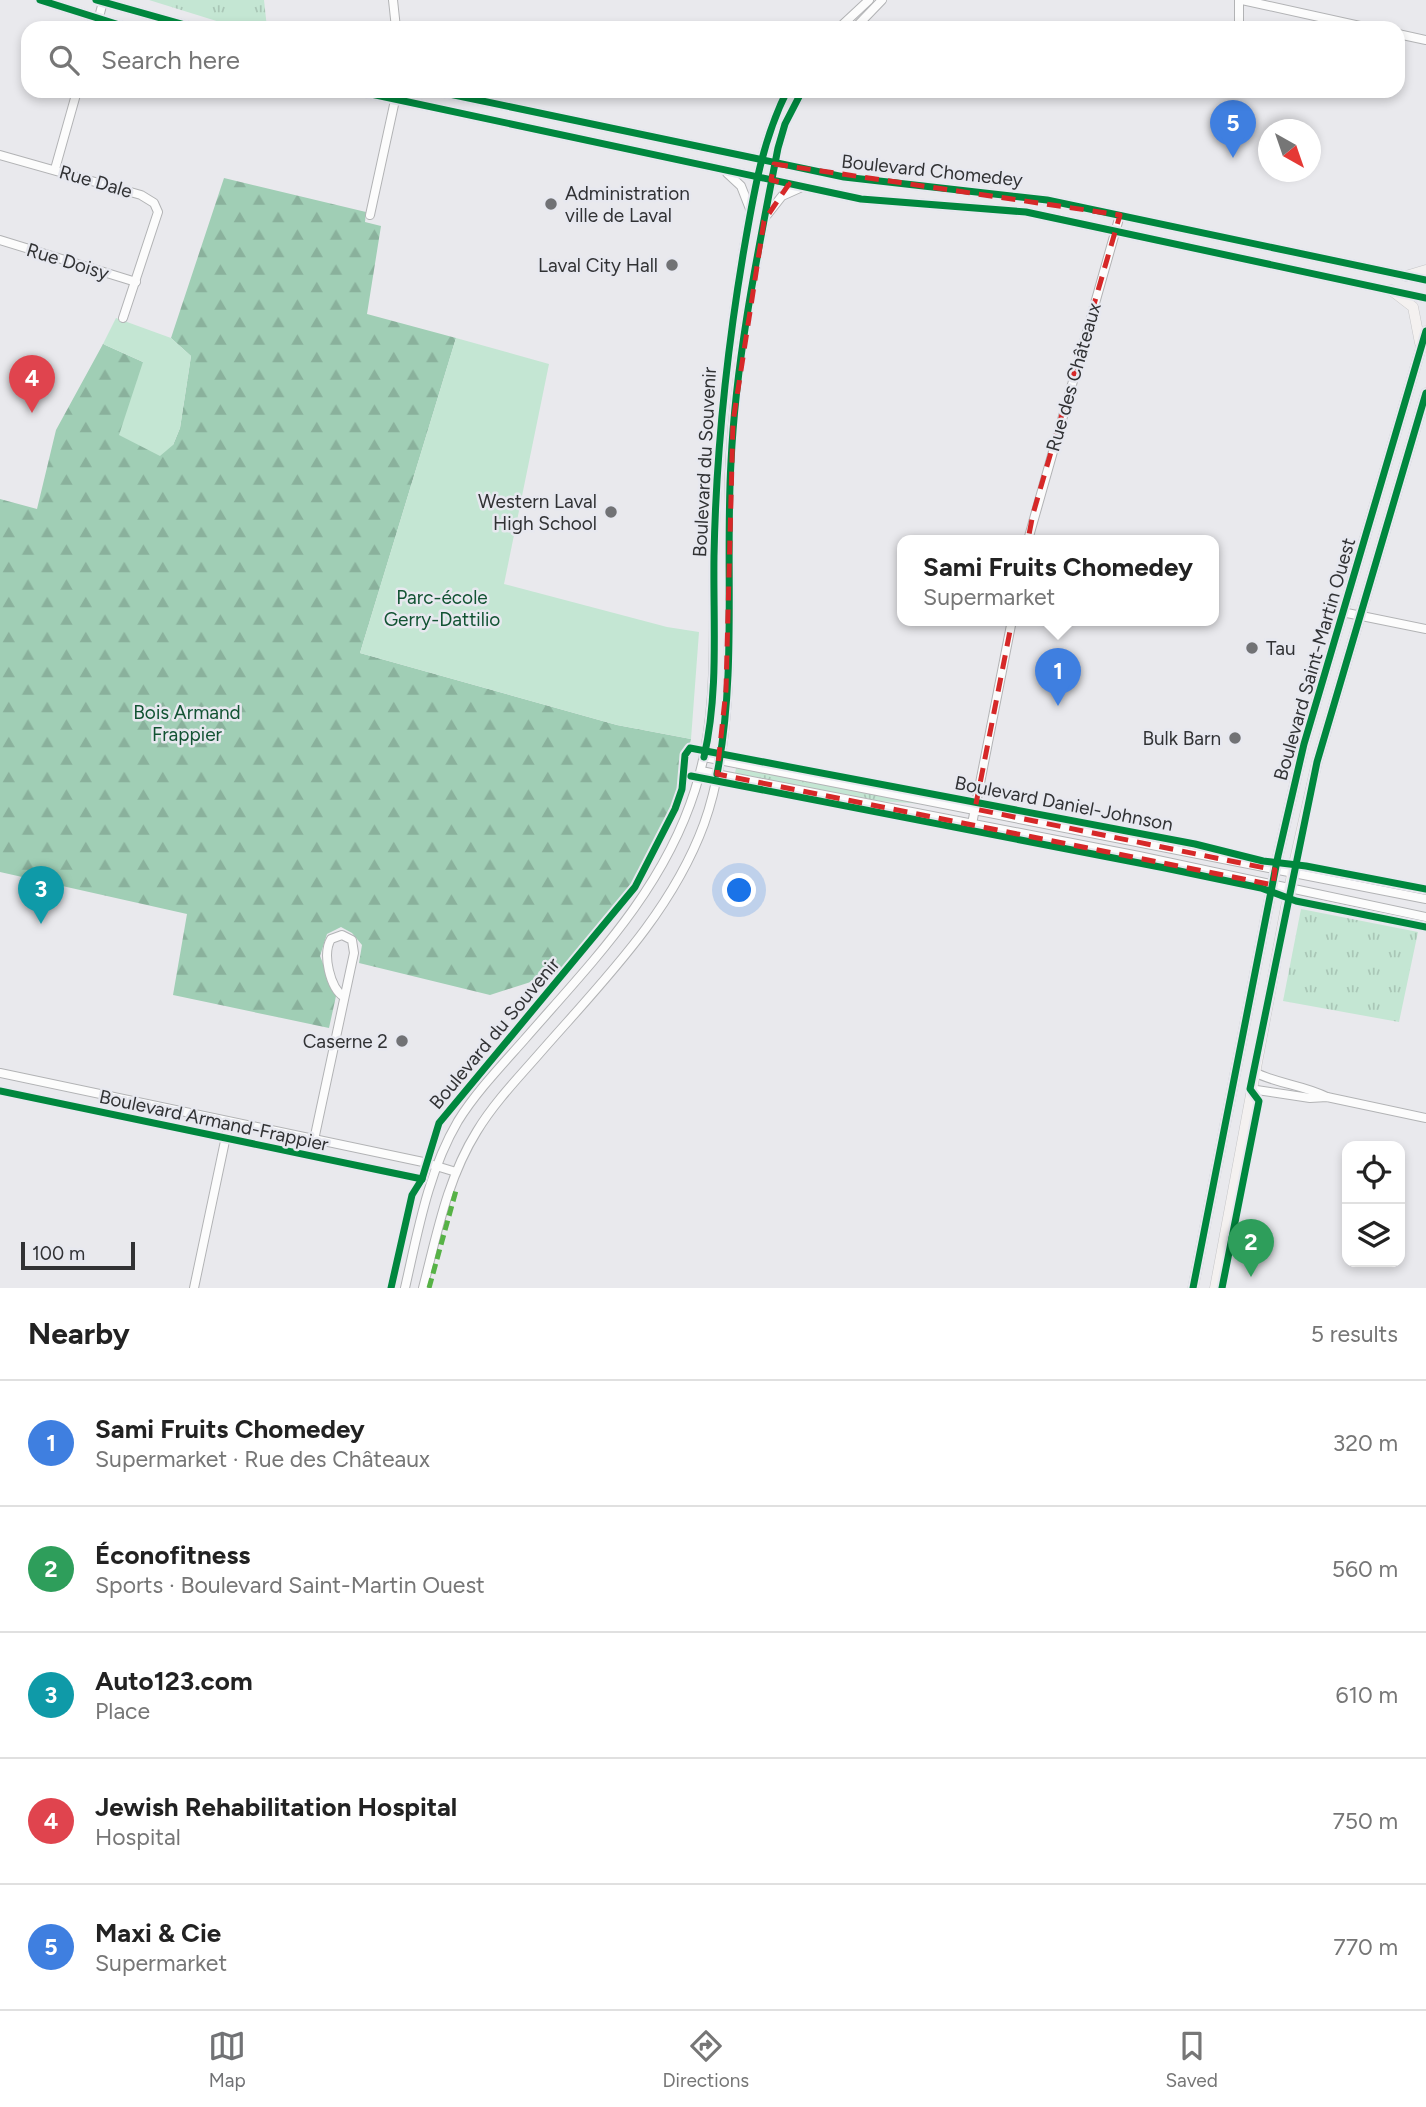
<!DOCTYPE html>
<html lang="en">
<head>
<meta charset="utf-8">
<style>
  body { margin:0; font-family:Figtree,sans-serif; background:#f2f2f2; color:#222 }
  .controls { position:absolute; right:21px; bottom:21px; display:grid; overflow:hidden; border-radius:14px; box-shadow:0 4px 10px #0003 }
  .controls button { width:63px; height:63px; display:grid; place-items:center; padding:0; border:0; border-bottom:2px solid #e0e0e0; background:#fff; color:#222; font:35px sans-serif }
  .compass { position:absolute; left:1258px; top:119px; width:63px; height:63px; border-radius:50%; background:#fff; box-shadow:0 4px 10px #0003; rotate:140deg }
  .scale { position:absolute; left:21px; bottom:18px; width:114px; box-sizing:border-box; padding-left:7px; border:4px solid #313234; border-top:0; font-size:19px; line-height:24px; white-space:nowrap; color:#313234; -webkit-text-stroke:5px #e7e8ef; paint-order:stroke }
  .you { position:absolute; left:740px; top:891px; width:24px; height:24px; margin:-18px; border:5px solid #fff; border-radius:50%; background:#1a73e8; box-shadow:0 0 0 10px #1a73e833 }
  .badge { display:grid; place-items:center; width:46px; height:46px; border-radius:50%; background:#717275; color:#fff; font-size:23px; font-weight:700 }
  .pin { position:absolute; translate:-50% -58px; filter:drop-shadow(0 2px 4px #0008) }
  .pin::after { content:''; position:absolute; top:37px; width:24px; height:21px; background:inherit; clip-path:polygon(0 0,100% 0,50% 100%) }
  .popup { position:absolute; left:897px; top:535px; width:322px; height:91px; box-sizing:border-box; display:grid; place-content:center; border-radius:14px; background:#fff; filter:drop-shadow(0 2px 5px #0005); font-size:23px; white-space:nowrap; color:#767676 }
  .popup b { font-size:26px; color:#222 }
  .popup::after { content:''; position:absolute; left:50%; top:100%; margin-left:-14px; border:14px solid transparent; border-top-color:#fff }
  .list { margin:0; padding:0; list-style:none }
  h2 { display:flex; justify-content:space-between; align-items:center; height:91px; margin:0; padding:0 28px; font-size:30px }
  h2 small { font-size:23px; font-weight:400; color:#767676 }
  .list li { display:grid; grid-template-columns:46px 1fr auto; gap:21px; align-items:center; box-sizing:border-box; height:126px; padding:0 28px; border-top:2px solid #e0e0e0 }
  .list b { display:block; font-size:26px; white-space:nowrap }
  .list p { margin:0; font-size:23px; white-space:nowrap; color:#767676 }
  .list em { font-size:23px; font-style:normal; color:#767676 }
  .icon { flex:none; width:38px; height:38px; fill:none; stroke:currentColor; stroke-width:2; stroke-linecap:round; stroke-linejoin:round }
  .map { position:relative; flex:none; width:1426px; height:1288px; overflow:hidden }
  .search { position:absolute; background:#fff; box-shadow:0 4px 10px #0003; left:21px; right:21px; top:21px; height:77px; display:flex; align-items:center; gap:18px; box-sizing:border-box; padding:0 24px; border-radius:21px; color:#767676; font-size:26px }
  .sheet { height:721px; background:#fff }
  nav { display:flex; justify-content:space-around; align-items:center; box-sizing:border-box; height:98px; border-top:2px solid #e0e0e0; background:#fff; font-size:19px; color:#767676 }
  nav a { display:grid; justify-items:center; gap:4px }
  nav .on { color:#717275 }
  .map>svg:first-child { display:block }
  .grass { fill:url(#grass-tufts) }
  .forest { fill:url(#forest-firs) }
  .park { fill:#c4e6d3 }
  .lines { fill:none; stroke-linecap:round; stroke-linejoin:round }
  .minor-casing { stroke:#b2b3b5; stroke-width:10 }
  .major-casing { stroke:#c6c6c8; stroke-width:11 }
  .minor { stroke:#fcfcfc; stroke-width:8 }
  .major { stroke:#f4f1f0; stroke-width:10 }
  .quiet { stroke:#56b246; stroke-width:5; stroke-dasharray:10 5; stroke-linecap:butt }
  .cycleway-casing { stroke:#e7e8ef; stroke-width:11 }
  .cycleway { stroke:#00873e; stroke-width:7 }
  .marked { fill:none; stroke:#d62828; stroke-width:5; stroke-dasharray:14 9; stroke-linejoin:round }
  .poi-dot { fill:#717275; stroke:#e7e8ef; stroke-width:2.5 }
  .labels { text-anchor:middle; stroke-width:5; stroke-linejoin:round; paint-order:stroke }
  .street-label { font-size:19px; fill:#313234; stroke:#e7e8ef }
  .poi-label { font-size:19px; fill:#313234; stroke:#e7e8ef; text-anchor:end }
  .park-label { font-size:19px; fill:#125333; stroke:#e7e8ef }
</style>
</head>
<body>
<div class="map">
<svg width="1426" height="1288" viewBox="0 0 1426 1288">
  <defs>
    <pattern id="grass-tufts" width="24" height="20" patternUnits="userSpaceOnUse" patternTransform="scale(1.75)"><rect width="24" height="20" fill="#c4e6d3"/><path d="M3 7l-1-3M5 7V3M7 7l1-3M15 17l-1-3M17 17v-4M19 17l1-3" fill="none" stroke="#a9c6b6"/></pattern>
    <pattern id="forest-firs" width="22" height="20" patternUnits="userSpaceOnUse" patternTransform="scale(1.75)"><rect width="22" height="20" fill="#a0ceb5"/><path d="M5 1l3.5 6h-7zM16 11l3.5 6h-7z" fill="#8ab19c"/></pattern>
  </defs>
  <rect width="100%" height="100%" fill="#e9e9ed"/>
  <g class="grass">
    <polygon points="149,0 264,0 267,28 239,28"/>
    <polygon points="736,768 924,804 880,801 735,773"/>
    <polygon points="1301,909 1418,932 1399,1022 1283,1001"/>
  </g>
  <polygon class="forest" points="224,178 366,212 365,222 381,226 367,314 456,338 360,653 617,725 691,739 678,793 641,874 562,972 490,995 359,963 362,945 352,933 341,927 327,934 320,956 336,996 329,1028 173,995 187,914 0,872 0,499 37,509 56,430 103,344 143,362 173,445 180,428 191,356 171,338"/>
  <g class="park">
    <polygon points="116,318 171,338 191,356 180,428 173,445 160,456 119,435 143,362 103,344"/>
    <polygon points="456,338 549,364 504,584 667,627 699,632 691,739 617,725 360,653"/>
  </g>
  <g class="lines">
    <g class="minor-casing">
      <g id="minor">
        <polyline points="40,0 129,28"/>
        <polyline points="96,0 196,28"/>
        <polyline points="393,0 396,28"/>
        <polyline points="1239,0 1239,28"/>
        <polyline points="1242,0 1369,28"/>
        <polyline points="96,28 103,2"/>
        <polyline points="839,28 869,0"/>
        <polyline points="855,28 882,0"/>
        <polyline points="1398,34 1426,40"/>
        <polyline points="357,91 861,199 1026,212 1426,298"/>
        <polyline points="435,91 844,177 1047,200 1426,280"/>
        <polyline points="0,155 141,195 154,203 158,212 123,318"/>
        <polyline points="55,169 77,91"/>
        <polyline points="727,173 741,186 750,209"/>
        <polyline points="370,215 397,91"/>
        <polyline points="767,215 782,196 802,187"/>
        <polyline points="0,240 136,282"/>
        <polyline points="1028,540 1120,215"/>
        <polyline points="1342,612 1426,629"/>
        <polyline points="704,757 1426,899"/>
        <polyline points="701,771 1139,856 1426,917"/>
        <polyline points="972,824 1012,620"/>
        <path d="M1254,1072c23,12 50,13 73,25"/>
        <polyline points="0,1073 423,1162 456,1172"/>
        <polyline points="1250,1089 1310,1098 1327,1097 1426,1118"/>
        <path d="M314,1140l40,-187 -2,-13 -10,-5 -11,4c-9,15 -1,49 13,58"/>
        <polyline points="194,1288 229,1122"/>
        <path d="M405,1288c13,-57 23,-116 53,-167 18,-29 43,-55 66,-81 67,-77 139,-149 171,-250 24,-75 18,-155 19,-232 2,-106 12,-201 29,-304 10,-56 18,-112 44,-163"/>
        <path d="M423,1288c14,-54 24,-109 54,-157 17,-28 41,-53 62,-77 62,-71 132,-140 165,-230 37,-102 21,-248 26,-357 5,-107 28,-214 48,-319l7,-24 17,-33"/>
      </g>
    </g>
    <g class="major-casing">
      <g id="major">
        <polyline points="1406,276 1426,270"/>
        <polyline points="1391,290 1413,307 1420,343"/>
        <polyline points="1193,1288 1278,856 1304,744 1426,331"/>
        <polyline points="1215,1288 1294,864 1317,762 1426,393"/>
      </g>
    </g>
    <use href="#minor" class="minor"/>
    <use href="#major" class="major"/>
    <polyline class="quiet" points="429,1288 457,1187"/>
    <g class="cycleway-casing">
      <g id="cycleway">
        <polyline points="40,0 129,28"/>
        <polyline points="96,0 196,28"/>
        <polyline points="357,91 861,199 1026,212 1426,298"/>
        <polyline points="435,91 844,177 1047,200 1426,280"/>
        <path d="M704,757c15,-65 9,-135 10,-201 2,-104 12,-199 29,-301 10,-57 18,-112 44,-164"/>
        <path d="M717,774c20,-102 8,-209 14,-312 5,-105 27,-211 47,-314l7,-24 17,-33"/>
        <polyline points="691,776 1165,868 1261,888 1296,901 1426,927"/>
        <polyline points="0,1091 422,1179"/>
        <polyline points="391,1288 412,1195 422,1179 439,1123 635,887 675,809 682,789 685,755 690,748 1195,844 1263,861 1306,866 1426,889"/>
        <polyline points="1193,1288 1278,856 1304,744 1426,331"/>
        <polyline points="1222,1288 1259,1101 1250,1089 1317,762 1426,393"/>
      </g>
    </g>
    <use href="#cycleway" class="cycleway"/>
  </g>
  <path class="marked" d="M774,164l346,51 -87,299 -58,295 300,61 -2,15 -556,-111 9,-84 7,-268 31,-201 25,-37 -18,-4z"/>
  <g class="poi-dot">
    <circle cx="551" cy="204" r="7"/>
    <circle cx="672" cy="265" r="7"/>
    <circle cx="611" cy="512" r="7"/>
    <circle cx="1252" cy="648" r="7"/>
    <circle cx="1235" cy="738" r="7"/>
    <circle cx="402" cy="1041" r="7"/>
  </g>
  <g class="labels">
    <g class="street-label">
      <text transform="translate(932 170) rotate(6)" y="7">Boulevard Chomedey</text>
      <text transform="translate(96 181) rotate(16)" y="7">Rue Dale</text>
      <text transform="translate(68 261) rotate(17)" y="7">Rue Doisy</text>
      <text transform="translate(1073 377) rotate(-74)" y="7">Rue des Châteaux</text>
      <text transform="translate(704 462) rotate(-87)" y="7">Boulevard du Souvenir</text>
      <text transform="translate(1314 659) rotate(-74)" y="7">Boulevard Saint-Martin Ouest</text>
      <text transform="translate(1064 803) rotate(11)" y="7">Boulevard Daniel-Johnson</text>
      <text transform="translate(494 1033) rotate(-50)" y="7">Boulevard du Souvenir</text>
      <text transform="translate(214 1120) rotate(12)" y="7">Boulevard Armand-Frappier</text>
    </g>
    <g class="poi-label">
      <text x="565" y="200" text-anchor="start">Administration<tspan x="565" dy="22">ville de Laval</tspan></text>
      <text x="658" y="272">Laval City Hall</text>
      <text x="597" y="508">Western Laval<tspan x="597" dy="22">High School</tspan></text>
      <text x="1266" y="655" text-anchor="start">Tau</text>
      <text x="1221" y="745">Bulk Barn</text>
      <text x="388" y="1048">Caserne 2</text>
    </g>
    <g class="park-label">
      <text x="442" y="604">Parc-école<tspan x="442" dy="22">Gerry-Dattilio</tspan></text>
      <text x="187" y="719">Bois Armand<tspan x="187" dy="22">Frappier</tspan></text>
    </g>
  </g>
</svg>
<div class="controls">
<button><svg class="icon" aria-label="locate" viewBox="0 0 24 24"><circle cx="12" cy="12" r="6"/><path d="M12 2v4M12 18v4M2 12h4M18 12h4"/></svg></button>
<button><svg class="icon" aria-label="layers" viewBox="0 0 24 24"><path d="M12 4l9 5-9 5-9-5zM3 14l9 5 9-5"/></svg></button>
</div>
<svg class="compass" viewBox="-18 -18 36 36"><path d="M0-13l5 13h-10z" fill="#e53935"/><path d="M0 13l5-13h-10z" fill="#767676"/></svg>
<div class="scale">100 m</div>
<div class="you"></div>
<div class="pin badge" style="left:1058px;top:706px;background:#3f7fe0">1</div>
<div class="popup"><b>Sami Fruits Chomedey</b>Supermarket</div>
<div class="pin badge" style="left:1251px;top:1277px;background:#2e9e5b">2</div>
<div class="pin badge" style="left:41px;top:924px;background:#0f9aa8">3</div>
<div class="pin badge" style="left:32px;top:413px;background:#e0444e">4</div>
<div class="pin badge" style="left:1233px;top:158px;background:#3f7fe0">5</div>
<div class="search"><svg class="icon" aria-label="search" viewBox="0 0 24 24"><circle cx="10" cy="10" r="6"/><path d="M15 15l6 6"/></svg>Search here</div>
</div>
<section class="sheet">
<h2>Nearby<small>5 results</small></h2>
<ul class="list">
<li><span class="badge" style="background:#3f7fe0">1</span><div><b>Sami Fruits Chomedey</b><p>Supermarket · Rue des Châteaux</p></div><em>320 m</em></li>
<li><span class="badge" style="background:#2e9e5b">2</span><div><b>Éconofitness</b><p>Sports · Boulevard Saint-Martin Ouest</p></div><em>560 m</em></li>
<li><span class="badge" style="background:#0f9aa8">3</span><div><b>Auto123.com</b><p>Place</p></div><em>610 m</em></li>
<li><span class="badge" style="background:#e0444e">4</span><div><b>Jewish Rehabilitation Hospital</b><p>Hospital</p></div><em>750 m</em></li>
<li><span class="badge" style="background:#3f7fe0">5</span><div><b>Maxi &amp; Cie</b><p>Supermarket</p></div><em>770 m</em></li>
</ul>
</section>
<nav>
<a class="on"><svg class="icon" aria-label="map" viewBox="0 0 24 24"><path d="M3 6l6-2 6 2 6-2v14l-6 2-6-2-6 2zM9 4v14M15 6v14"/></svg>Map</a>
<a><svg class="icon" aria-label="directions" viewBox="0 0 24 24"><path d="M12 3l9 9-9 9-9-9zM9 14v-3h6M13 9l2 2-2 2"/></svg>Directions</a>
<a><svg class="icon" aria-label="saved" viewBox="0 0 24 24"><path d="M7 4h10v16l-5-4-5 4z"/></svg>Saved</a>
</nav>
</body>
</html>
